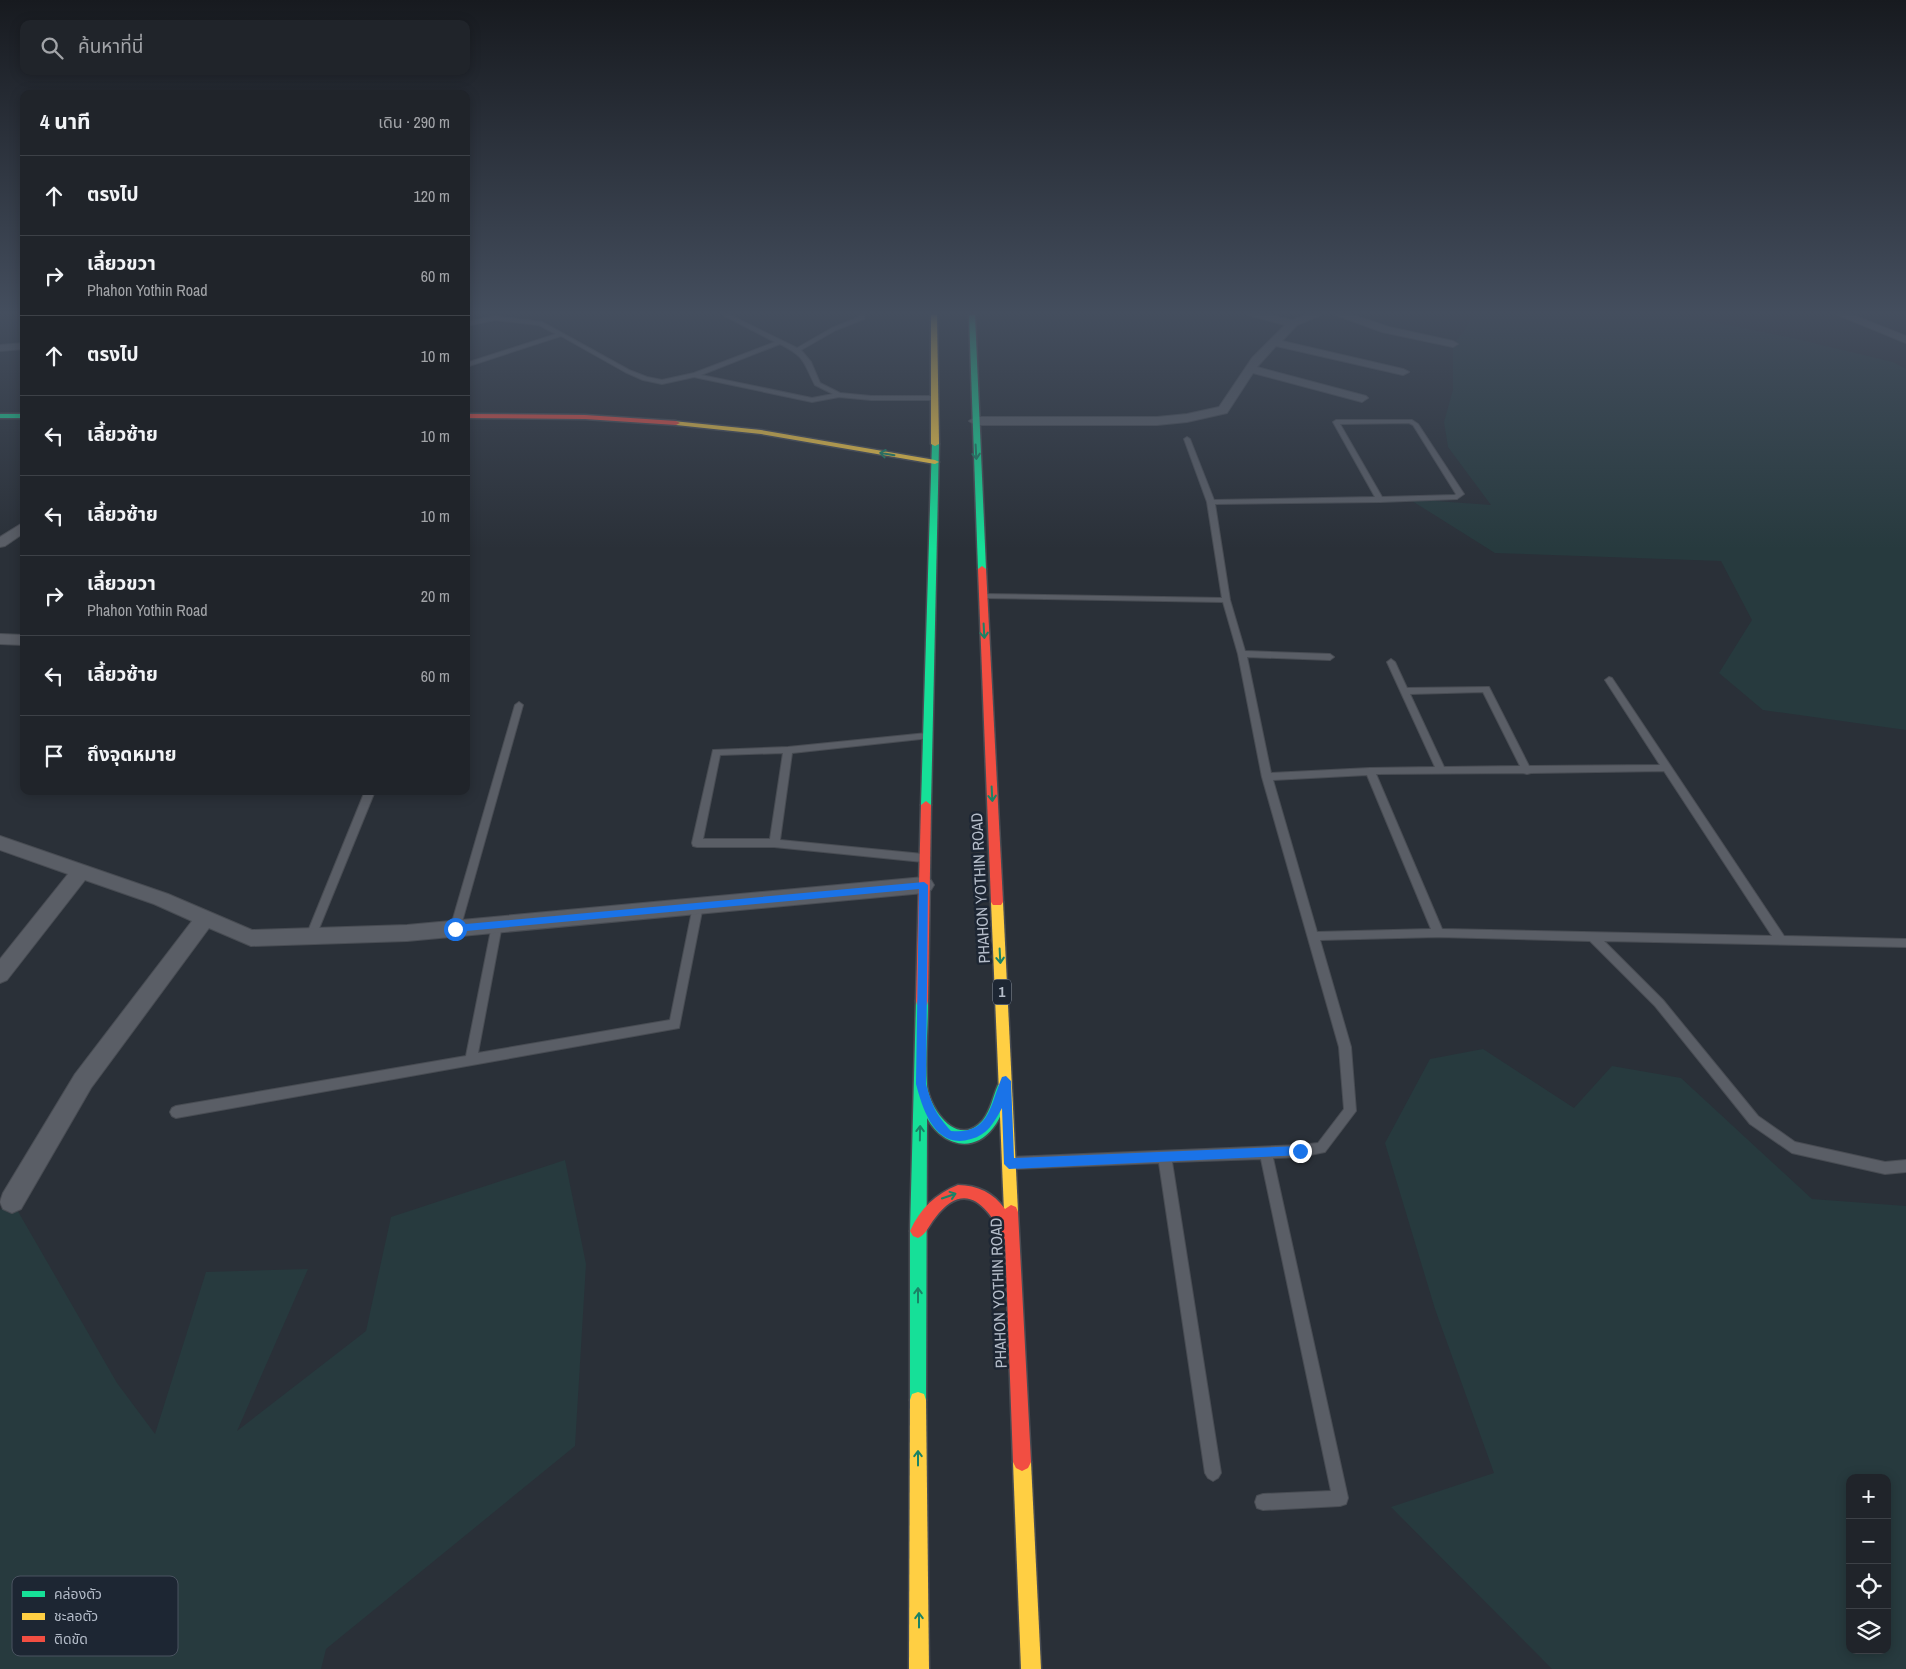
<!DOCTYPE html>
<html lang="th">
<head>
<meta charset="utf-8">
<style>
  body { margin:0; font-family:"Archivo Narrow","Noto Sans Thai",sans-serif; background:#2d3036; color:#f1f3f6 }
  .controls { position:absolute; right:15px; bottom:15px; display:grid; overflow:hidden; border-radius:10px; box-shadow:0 2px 12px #0003 }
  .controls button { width:45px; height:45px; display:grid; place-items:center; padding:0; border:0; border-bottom:1px solid #3d4147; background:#20242a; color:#f1f3f6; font:25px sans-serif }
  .stop { position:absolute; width:15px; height:15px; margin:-11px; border:4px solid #1a73e8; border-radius:50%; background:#fff }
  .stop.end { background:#1a73e8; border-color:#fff; box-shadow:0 1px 5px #0008 }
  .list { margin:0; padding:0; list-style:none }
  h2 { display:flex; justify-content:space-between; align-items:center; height:65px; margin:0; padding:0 20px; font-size:21px }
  h2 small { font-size:16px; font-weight:400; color:#a2a4a8 }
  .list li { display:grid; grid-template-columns:32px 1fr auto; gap:15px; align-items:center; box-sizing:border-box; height:80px; padding:0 20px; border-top:1px solid #3d4147 }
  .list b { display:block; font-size:19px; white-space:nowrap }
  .list p { margin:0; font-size:16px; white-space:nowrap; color:#a2a4a8 }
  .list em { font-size:16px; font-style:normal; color:#a2a4a8 }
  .icon { flex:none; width:28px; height:28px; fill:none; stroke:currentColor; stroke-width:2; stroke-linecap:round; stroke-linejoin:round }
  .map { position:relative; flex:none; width:1906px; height:1669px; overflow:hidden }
  .search { position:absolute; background:#20242a; box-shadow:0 2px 12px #0003; left:20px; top:20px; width:450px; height:55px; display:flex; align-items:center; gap:12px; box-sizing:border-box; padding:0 18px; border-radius:10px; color:#a2a4a8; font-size:19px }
  .panel { position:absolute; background:#20242a; box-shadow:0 2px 12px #0003; left:20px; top:90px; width:450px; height:705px; border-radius:10px }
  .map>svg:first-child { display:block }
  .green { fill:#273a3e; fill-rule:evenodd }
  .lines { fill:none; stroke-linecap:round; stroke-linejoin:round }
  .lane-casing { stroke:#484c53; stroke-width:2 }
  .street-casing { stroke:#484c53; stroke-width:2 }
  .fast-casing { stroke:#484c53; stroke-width:3 }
  .slow-casing { stroke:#484c53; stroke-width:3 }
  .jam-casing { stroke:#484c53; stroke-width:3 }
  .lane { fill:#5a5e66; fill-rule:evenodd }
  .street { fill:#5a5e66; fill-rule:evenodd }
  .fast { fill:#16e098; fill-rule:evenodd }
  .slow { fill:#ffcf43; fill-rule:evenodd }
  .jam { fill:#f24e42; fill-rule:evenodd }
  .oneway { stroke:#1a8366 }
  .route { fill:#1a73e8 }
  .labels { text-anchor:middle; stroke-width:5; stroke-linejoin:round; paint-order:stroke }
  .shield { fill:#1d2633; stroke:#878f9c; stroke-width:1 }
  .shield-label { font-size:15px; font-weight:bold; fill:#b4bcc9 }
  .street-label { font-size:16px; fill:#b4bcc9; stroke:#1d2633 }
  .key { fill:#1d2633; stroke:#4a5360; stroke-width:1 }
  .key-label { font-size:14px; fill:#b4bcc9 }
</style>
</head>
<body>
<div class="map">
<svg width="1906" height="1669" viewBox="0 0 1906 1669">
  <rect width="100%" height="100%" fill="#2a3038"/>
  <g class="green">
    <polygon points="1473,315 1678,315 1788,337 1893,362 1906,369 1906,730 1763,710 1719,673 1752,620 1721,561 1495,553 1409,499 1491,505 1448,447 1444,422 1453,390 1453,344 1463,333"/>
    <path d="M1483,1049l91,59 38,-42 69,12 131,121 94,7v463h-354l-161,-162 103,-34 -59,-164 -50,-166 45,-84zM1850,1478h37v172h-37z"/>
    <polygon points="565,1160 586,1264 575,1446 326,1649 321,1669 0,1669 0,1210 12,1201 117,1383 155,1434 206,1272 308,1269 237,1431 366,1331 391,1217"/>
  </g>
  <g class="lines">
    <g class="lane-casing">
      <g id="lane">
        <path d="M723,315h7l67,33 35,-20 27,-11v-2h6l-1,4 -28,11 -35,20 10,12 9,21 20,10 31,3h64l3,2 -3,2h-64l-32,-3 -27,5 -118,-25 -32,7 -19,-4 -18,-8 -64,-36 -95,31v-4l90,-29 -17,-9 -44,-5 -29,6v-4l29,-6 47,6 87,48 18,7 15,3 32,-7 81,-31zM780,344c26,13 23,18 35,41l18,9 -21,4 -111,-23z"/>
        <path d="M1336,420h76l6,4 46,70 -7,5 -77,3 -165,2 15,96 15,51 85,3 4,3 -4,3 -83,-3 24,116 99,-5 65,-1 -48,-105 4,-3 4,3 12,26 82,-1 40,79 131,-1 -55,-85 4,-3 3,1 172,258 122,3v8l-302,-6 59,59 95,116 37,26 90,20 21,-2v12l-21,2 -93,-21 -42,-29 -95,-118 -65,-65 -152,-4 -118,3 31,107 5,64 -31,41 -25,5 -27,1 75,340 -2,6 -6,2 -77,4 -6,-2 -2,-6 2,-6 6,-2 68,-3 -70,-332 -89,3 49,311 -3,5 -5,3 -5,-3 -3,-5 -46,-310 -146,6 -5,-2 -1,-4 1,-4 5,-2 287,-12 18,-2 26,-34 -5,-62 -77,-270 -24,-123 -15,-52 -240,-4 -4,-2 4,-2 239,4 -15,-96 -23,-63 3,-2 3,2 24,61 161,-3 -42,-75zM1409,423l4,2 43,69 -1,1 -73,2 -42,-73zM1483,692l37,74 -76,1 -34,-73zM1664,771l108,165 -330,-7 -66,-155 147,-1 4,1 4,-1zM1367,775l64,154 -114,3 -44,-152z"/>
        <polygon points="519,702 523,705 460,929 459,932 455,933 451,932 450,929 515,705"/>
        <path d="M927,733l5,3 -2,2 -138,15 -12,87 143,14 4,1 1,3 -1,3 -4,1 -149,-15h-77l-4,-1 -1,-3 21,-93 75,-3zM783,753l-13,86h-67l17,-84z"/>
        <polygon points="365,791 375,791 316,936 315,939 311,940 307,939 306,936"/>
        <polygon points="698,902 702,903 703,906 679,1028 176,1118 172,1116 170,1112 172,1108 176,1106 466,1056 492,925 493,922 497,921 501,922 502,925 478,1053 670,1020 693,906 694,903"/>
      </g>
    </g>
    <g class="street-casing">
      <g id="street">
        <polygon points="1248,315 1271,315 1292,320 1305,315 1321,315 1297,325 1282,341 1403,369 1409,372 1403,375 1276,346 1257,367 1366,396 1368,398 1362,402 1253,373 1227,413 1187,422 1157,425 975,425 969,421 975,417 1157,417 1187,414 1219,407 1252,358 1285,325"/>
        <polygon points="1336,315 1353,315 1389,327 1453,341 1458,344 1453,347 1382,332"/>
        <polygon points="1838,315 1853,315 1906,336 1906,343"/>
        <polygon points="24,343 24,349 0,351 0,345"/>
        <polygon points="24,522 24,533 5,546 0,547 0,537"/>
        <polygon points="0,634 24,635 24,645 0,644"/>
        <polygon points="0,836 168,894 252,930 407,925 924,877 931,880 934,885 931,890 924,893 407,941 251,946 209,928 91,1088 21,1209 12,1213 3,1209 0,1202 3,1193 75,1074 192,921 154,904 85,880 7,980 0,983 0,959 68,874 0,850"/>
      </g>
    </g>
    <g class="fast-casing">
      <g id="fast">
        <polygon points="969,315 975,315 986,569 982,572 978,569"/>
        <rect x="0" y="414" width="24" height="4"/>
        <polygon points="932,442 939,444 931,805 926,809 921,805"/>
        <path d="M922,996l5,1 1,4c0,28 -3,57 -1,85 3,24 31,63 56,34 8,-10 10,-24 15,-35l5,-2 5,2 2,4c-4,13 -8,28 -17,39 -21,27 -52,16 -66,-10l-1,282 -2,6 -6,2 -6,-2 -2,-6v-169l6,-230 1,-4z"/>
      </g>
    </g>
    <g class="slow-casing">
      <g id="slow">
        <polygon points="931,315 937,315 939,444 935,446 931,444"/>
        <polygon points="673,421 761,430 935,460 939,462 935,464 761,434 676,425 672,423"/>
        <polygon points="997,897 1001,899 1003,902 1018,1212 1016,1217 1011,1219 1006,1217 1004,1212 991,902 993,899"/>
        <polygon points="918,1392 924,1394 926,1400 929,1669 909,1669 910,1400 912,1394"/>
        <polygon points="1022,1453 1028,1456 1031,1462 1041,1669 1021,1669 1013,1462 1016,1456"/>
      </g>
    </g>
    <g class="jam-casing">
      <g id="jam">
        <polygon points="466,414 585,415 676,421 680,423 676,425 585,419 466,418"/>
        <polygon points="982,566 986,569 1003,902 1001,905 993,905 991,902 978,569"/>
        <polygon points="926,801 931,805 928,1001 927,1005 922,1006 917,1005 916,1001 921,805"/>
        <path d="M958,1185c19,0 36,8 47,24l6,-4 5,2 2,5 13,250 -3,6 -6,3 -6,-3 -3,-6 -8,-222c-16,-32 -39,-63 -70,-22 -6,7 -9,17 -17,20l-5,-2 -3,-5c10,-23 26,-37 48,-46z"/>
      </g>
    </g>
    <use href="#lane" class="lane"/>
    <use href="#street" class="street"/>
    <use href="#fast" class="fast"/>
    <use href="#slow" class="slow"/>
    <use href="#jam" class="jam"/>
  </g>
  <defs><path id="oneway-shaft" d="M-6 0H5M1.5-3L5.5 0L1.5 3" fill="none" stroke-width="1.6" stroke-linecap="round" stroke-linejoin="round" transform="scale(1.25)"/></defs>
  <g class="oneway">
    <use href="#oneway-shaft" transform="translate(976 452) rotate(87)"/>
    <use href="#oneway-shaft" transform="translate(887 454) rotate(-171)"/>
    <use href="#oneway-shaft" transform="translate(984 631) rotate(87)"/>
    <use href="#oneway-shaft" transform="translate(992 794) rotate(87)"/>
    <use href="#oneway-shaft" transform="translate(1000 956) rotate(87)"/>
    <use href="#oneway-shaft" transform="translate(920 1133) rotate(-89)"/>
    <use href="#oneway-shaft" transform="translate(949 1196) rotate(-19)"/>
    <use href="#oneway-shaft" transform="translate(918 1295) rotate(-90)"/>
    <use href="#oneway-shaft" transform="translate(918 1458) rotate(-90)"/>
    <use href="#oneway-shaft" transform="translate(919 1620) rotate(-90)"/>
  </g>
  <linearGradient id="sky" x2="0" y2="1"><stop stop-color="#171a1f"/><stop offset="0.57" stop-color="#444e5e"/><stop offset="1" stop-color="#444e5e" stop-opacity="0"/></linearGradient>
  <rect width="1906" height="549" fill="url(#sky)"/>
  <path class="route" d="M924,882l4,3 -2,199c6,22 10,30 25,47 39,4 39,-26 51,-54l4,-1 5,5 3,77 286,-12 4,2 1,3 -1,4 -295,14 -5,-5 -2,-56c-8,15 -15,27 -31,31 -35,11 -48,-28 -55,-55l3,-195 -464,43 -5,-3 5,-4z"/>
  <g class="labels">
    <rect class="shield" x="993" y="979.5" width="18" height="25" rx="4"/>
    <g class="shield-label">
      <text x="1002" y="997">1</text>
    </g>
    <g class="street-label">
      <text transform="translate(980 888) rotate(-93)" y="6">PHAHON YOTHIN ROAD</text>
      <text transform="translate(998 1293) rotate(-92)" y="6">PHAHON YOTHIN ROAD</text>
    </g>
  </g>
  <rect x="12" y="1576" width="166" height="80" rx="8" class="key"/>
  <rect x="22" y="1591" width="23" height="6" fill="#16e098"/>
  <rect x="22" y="1613" width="23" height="7" fill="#ffcf43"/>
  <rect x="22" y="1636" width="23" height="6" fill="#f24e42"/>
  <g class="key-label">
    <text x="54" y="1599">คล่องตัว</text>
    <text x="54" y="1621">ชะลอตัว</text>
    <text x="54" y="1644">ติดขัด</text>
  </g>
</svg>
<div class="controls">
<button>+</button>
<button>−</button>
<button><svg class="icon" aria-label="locate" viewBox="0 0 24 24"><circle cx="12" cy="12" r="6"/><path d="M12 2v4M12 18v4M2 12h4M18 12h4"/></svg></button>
<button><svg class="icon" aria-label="layers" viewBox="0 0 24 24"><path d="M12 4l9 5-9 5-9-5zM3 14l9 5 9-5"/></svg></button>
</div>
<div class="stop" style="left:455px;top:929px"></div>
<div class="stop end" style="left:1300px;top:1151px"></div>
<div class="search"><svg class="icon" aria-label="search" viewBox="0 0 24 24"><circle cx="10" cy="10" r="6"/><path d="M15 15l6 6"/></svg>ค้นหาที่นี่</div>
<section class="panel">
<h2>4 นาที<small>เดิน · 290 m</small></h2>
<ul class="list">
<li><svg class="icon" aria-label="ahead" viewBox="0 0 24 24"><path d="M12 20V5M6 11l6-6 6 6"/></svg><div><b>ตรงไป</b></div><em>120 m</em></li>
<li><svg class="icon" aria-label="right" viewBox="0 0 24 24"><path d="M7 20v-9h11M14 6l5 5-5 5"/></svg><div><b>เลี้ยวขวา</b><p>Phahon Yothin Road</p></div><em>60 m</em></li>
<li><svg class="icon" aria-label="ahead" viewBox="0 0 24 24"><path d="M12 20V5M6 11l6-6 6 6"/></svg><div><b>ตรงไป</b></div><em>10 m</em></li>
<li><svg class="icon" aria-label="left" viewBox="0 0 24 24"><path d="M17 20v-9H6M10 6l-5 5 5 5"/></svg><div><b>เลี้ยวซ้าย</b></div><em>10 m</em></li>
<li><svg class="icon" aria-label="left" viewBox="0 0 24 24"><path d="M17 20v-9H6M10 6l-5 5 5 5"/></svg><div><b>เลี้ยวซ้าย</b></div><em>10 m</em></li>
<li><svg class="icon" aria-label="right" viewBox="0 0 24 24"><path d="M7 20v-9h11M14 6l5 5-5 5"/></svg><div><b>เลี้ยวขวา</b><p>Phahon Yothin Road</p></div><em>20 m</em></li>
<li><svg class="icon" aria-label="left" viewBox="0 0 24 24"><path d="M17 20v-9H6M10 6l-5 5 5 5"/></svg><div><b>เลี้ยวซ้าย</b></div><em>60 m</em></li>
<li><svg class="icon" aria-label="arrive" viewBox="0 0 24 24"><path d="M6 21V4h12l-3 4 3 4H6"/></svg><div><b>ถึงจุดหมาย</b></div></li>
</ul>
</section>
</div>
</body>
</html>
